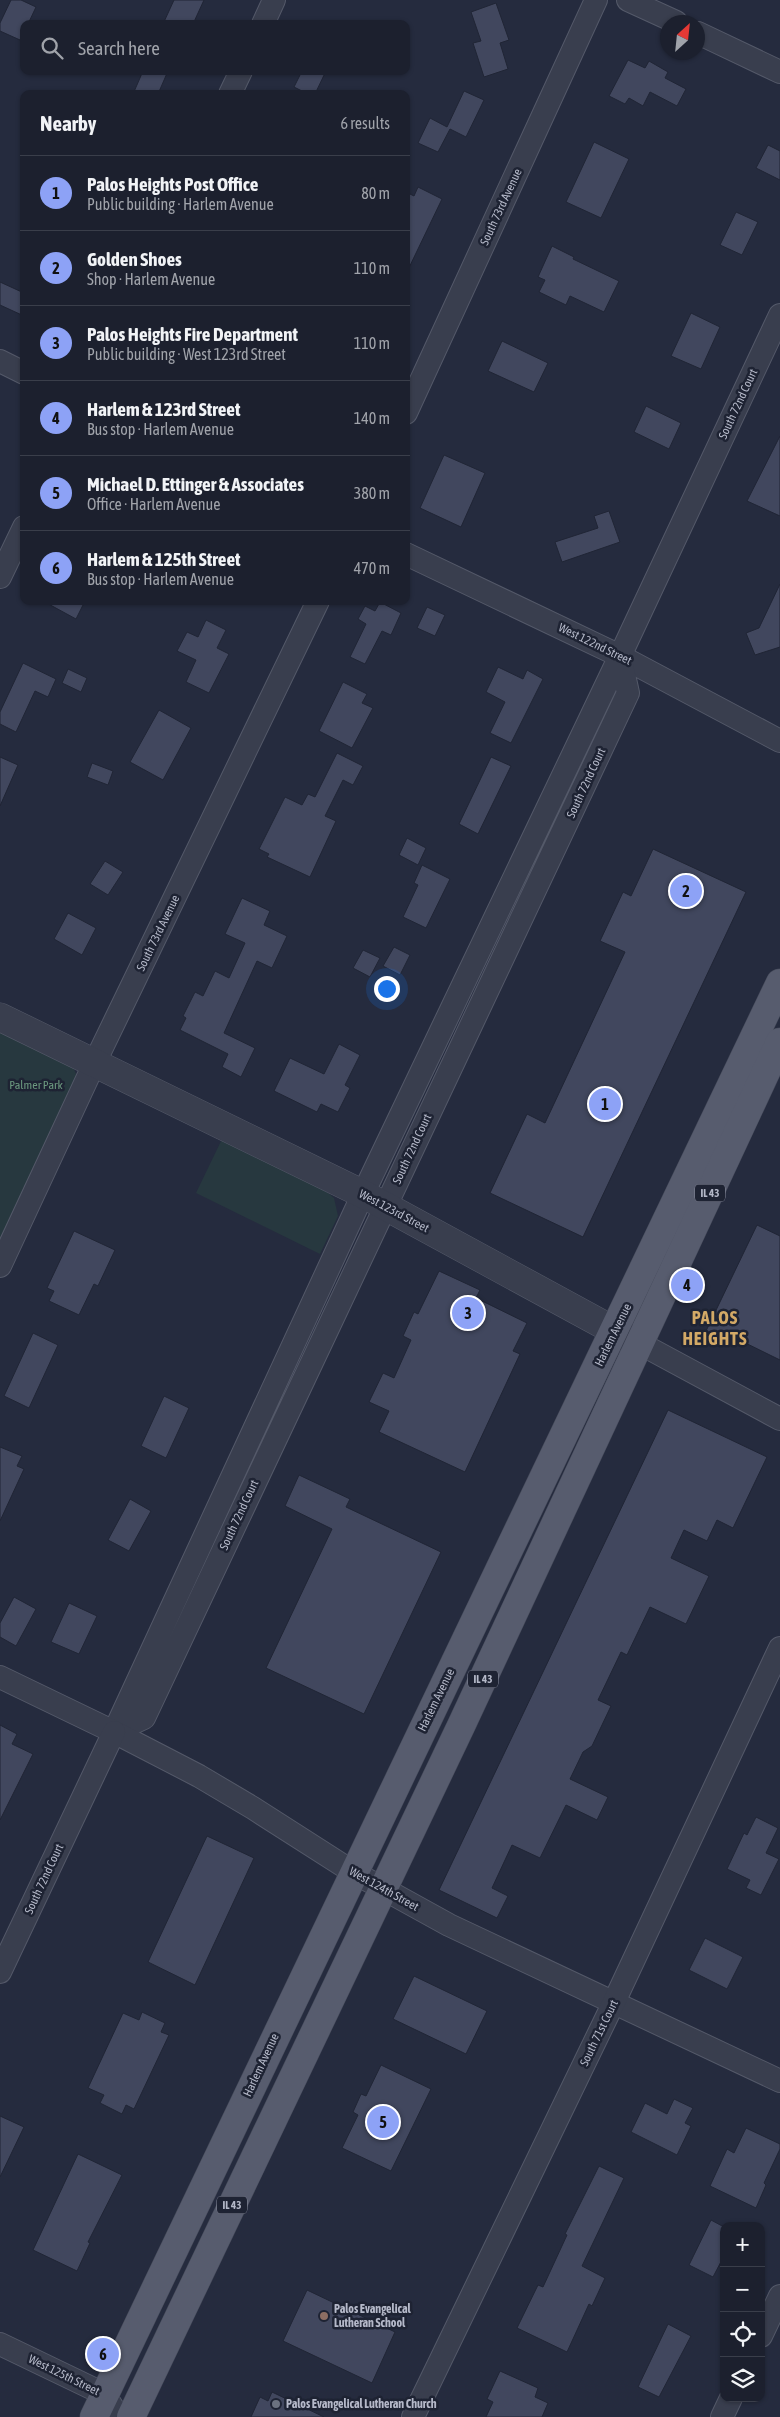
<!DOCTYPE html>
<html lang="en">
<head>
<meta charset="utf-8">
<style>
  body { margin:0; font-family:"Asap Condensed",sans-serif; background:#292d3a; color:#f1f3f6 }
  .controls { position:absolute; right:15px; bottom:15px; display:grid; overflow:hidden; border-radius:10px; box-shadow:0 1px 4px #0004 }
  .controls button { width:45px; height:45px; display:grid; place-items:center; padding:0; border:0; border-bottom:1px solid #3a3e4a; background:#1c202e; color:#f1f3f6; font:25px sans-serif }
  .compass { position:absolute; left:660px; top:15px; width:45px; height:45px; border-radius:50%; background:#1c202e; box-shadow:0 1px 4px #0004; rotate:27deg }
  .you { position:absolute; left:386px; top:988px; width:18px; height:18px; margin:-12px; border:4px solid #fff; border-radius:50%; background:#1a73e8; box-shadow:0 0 0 8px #1a73e833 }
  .badge { display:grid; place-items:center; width:32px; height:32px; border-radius:50%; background:#8da2f6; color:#111; font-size:16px; font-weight:700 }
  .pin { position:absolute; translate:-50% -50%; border:2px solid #fff; box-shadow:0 1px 5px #0006 }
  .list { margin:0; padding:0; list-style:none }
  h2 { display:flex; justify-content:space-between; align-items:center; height:65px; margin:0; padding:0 20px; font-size:21px }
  h2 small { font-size:16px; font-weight:400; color:#a0a3aa }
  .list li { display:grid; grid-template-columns:32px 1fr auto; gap:15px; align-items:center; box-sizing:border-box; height:75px; padding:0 20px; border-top:1px solid #3a3e4a }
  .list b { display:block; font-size:19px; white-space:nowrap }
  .list p { margin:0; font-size:16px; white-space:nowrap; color:#a0a3aa }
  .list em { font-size:16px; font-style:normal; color:#a0a3aa }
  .icon { flex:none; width:28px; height:28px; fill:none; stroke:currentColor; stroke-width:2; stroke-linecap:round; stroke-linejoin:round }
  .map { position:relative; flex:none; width:780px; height:2417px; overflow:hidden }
  .search { position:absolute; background:#1c202e; box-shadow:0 1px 4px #0004; left:20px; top:20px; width:390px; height:55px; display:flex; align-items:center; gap:12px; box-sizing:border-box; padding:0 18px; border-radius:10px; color:#a0a3aa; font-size:19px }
  .panel { position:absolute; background:#1c202e; box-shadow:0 1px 4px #0004; left:20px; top:90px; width:390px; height:515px; border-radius:10px }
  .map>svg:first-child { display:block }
  .green { fill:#27383f }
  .building { fill:#41475e; stroke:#202535 }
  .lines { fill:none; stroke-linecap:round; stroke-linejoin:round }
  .minor-casing { stroke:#545969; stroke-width:24 }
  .tertiary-casing { stroke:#545969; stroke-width:29 }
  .primary-casing { stroke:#424757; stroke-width:29 }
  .minor { stroke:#393e4e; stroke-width:22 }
  .tertiary { stroke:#393e4e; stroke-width:28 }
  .primary { stroke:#575c6e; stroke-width:28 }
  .education-dot { fill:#8d6e63; stroke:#1e2333; stroke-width:2 }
  .worship-dot { fill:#6b7280; stroke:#1e2333; stroke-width:2 }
  .labels { text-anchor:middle; stroke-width:5; stroke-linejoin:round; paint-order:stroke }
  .shield { fill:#1e2333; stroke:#888c9c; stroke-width:1 }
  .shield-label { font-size:11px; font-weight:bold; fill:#b5b9c9 }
  .street-label { font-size:12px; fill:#b5b9c9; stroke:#1e2333 }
  .park-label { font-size:12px; fill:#6c997f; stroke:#1e2333 }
  .poi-label { font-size:12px; font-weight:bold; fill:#b5b9c9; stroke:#1e2333; text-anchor:start }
  .district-label { font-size:18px; font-weight:bold; letter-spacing:1px; fill:#d3a966; stroke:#1e2333 }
</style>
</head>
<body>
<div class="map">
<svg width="780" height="2417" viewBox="0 0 780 2417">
  <rect width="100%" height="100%" fill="#252b3e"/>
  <g class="green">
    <polygon points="0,1028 72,1065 76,1074 75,1086 0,1247"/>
    <polygon points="223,1137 313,1180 334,1198 338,1216 320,1254 196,1193"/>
  </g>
  <g class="building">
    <polygon points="11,0 21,0 36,7 28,24 24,24 24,33 20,40 0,31 0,23"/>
    <polygon points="174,0 204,0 193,24 163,24"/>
    <polygon points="496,3 509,40 500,43 508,69 484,77 473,43 481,41 471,12"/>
    <polygon points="628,60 645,68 649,61 668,72 665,78 686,89 677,106 650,92 643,106 629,98 625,104 609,96"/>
    <polygon points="143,71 168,71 158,94 133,94"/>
    <polygon points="302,71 326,71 315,94 308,94 294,87"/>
    <polygon points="464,91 484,100 466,137 450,129 438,152 418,143 430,118 447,127"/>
    <polygon points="594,142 629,159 601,218 566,202"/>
    <polygon points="768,145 780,151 780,180 756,168"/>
    <polygon points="418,187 442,199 406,274 406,192 414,196"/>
    <polygon points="736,212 758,222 742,255 720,245"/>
    <polygon points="552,246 574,257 573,259 619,281 604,312 570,296 566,305 539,292 545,280 538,277"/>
    <polygon points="0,282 24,293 24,316 0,305"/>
    <polygon points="691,313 720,327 701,369 671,356"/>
    <polygon points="502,341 548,363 534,392 488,371"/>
    <polygon points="646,406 681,423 669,449 634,432"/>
    <polygon points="780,436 780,516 747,501"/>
    <polygon points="444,455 485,473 461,527 420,508"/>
    <polygon points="609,511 620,542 562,562 555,542 598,528 594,516"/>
    <polygon points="780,584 780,647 755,655 746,633 759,628"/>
    <polygon points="43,601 85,601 76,619"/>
    <polygon points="380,602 401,613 391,635 382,631 365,664 350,657 366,624 358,619 365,606 375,611"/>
    <polygon points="427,607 445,615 435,636 417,628"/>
    <polygon points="206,620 226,630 217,648 229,654 209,693 186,682 196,660 177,651 187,632 198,637"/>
    <polygon points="23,663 56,679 48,697 35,691 16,732 0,724 0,712"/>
    <polygon points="498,667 523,679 527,670 543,679 511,743 490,733 505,702 486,692"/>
    <polygon points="68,669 87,678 81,692 62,683"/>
    <polygon points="343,682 367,694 362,703 373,708 352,748 319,731"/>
    <polygon points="159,710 191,728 163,780 130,762"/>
    <polygon points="337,753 363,766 353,785 343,780 325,816 336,821 310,877 267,857 269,854 259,849 285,797 302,805 308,794 315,797"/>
    <polygon points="0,757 18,765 0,806"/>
    <polygon points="491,757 511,766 478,834 459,824"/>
    <polygon points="92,763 113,771 108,785 87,777"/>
    <polygon points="407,838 426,848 418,865 399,855"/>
    <polygon points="653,849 746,892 583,1237 490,1193 527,1114 545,1123 625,952 600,941 623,892 631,896"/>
    <polygon points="105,861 123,872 108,895 90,884"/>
    <polygon points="422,865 450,879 426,928 403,917 418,885 414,883"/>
    <polygon points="242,898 270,911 264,925 287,936 272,968 257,961 224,1033 255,1048 241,1077 222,1067 228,1054 180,1030 186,1018 183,1016 195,992 203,996 215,971 229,978 245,943 225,934"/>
    <polygon points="68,913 96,928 82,955 54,939"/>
    <polygon points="394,947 410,955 400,975 383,966"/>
    <polygon points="363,950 380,958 370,977 353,968"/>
    <polygon points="339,1044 360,1055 345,1085 350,1088 338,1112 321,1104 317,1112 274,1091 290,1058 324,1074"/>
    <polygon points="757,1225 780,1236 780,1360 723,1332 720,1338 706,1331"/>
    <polygon points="74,1231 115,1250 98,1286 94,1284 79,1315 49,1301 54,1291 47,1288"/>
    <polygon points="439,1271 480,1290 476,1298 527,1323 513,1351 520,1354 465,1472 379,1432 389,1411 369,1402 383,1373 394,1378 411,1340 403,1336 414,1312 418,1314"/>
    <polygon points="33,1333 58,1345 29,1408 4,1396"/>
    <polygon points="164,1396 189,1408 166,1458 141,1446"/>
    <polygon points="668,1410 767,1457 733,1528 717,1520 707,1541 684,1530 671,1558 709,1576 686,1624 650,1607 627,1655 621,1652 598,1700 611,1706 592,1746 583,1752 570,1779 608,1797 597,1820 566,1805 540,1858 512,1845 492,1888 508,1896 497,1918 439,1890"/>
    <polygon points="0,1447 22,1456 17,1466 24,1469 0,1521"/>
    <polygon points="299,1475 350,1499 346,1507 441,1552 364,1714 266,1668 332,1529 285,1506"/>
    <polygon points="130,1499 151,1511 129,1551 108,1540"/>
    <polygon points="14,1597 36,1609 16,1646 0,1637 0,1623"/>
    <polygon points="69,1603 97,1616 79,1654 51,1642"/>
    <polygon points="0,1725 17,1734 12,1744 33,1754 0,1820"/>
    <polygon points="756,1817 778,1828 766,1853 779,1859 761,1895 746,1888 750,1880 727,1869 744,1833 747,1835"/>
    <polygon points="207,1836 254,1858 195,1985 148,1962"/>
    <polygon points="705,1938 743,1957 727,1989 689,1970"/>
    <polygon points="414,1976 487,2011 466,2054 393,2019"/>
    <polygon points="142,2012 165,2023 161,2032 169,2035 134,2109 126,2105 122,2114 100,2103 104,2095 88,2088 123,2013 139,2020"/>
    <polygon points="381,2065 431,2089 391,2171 342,2148 358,2115 353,2112 361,2094 366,2096"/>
    <polygon points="674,2099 693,2108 685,2123 691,2126 677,2155 631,2132 645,2103 667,2114"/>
    <polygon points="0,2116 24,2127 0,2177"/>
    <polygon points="746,2128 780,2144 780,2149 764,2183 766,2185 756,2208 710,2186 727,2149 734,2153"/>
    <polygon points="78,2154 122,2175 88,2242 90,2243 77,2271 33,2250"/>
    <polygon points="599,2166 624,2178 582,2266 605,2278 592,2306 589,2304 567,2352 517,2328 538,2285 543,2287 567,2235 565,2234"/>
    <polygon points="711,2220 724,2227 724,2256 713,2277 689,2265"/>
    <polygon points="307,2290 395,2332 372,2383 283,2341"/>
    <polygon points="668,2324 691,2336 659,2397 638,2387"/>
    <polygon points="500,2371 538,2388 535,2397 548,2403 542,2417 486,2417 493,2402 487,2399"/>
    <polygon points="272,2392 324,2417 251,2417 260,2397 268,2401"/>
  </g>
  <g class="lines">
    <g class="minor-casing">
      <g id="minor">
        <polyline points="628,0 676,22"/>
        <polyline points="263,24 274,0"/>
        <polyline points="698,33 780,72"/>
        <polyline points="230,94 241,71"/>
        <polyline points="0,361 24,373"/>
        <polyline points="406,413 596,0"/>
        <polyline points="406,554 620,656 780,741"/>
        <polyline points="0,577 24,527"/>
        <polyline points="620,656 628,693 144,1718 114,1732 363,1194 620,656 780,315"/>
        <polyline points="0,1266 95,1062 318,601"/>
        <polyline points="641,1344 780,1419"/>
        <polyline points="0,1677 114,1732 199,1776 253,1808 353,1872 449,1925 780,2081"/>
        <polyline points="0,1972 114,1732"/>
        <polyline points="761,2336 780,2296"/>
        <polyline points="0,2344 104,2394 119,2417"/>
        <polyline points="413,2417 614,2002 780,1648"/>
        <polyline points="722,2417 731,2398"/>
      </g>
    </g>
    <g class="tertiary-casing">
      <polyline id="tertiary" points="0,1017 363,1194 635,1342"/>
    </g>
    <g class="primary-casing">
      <g id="primary">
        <path d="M94,2417c225,-480 460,-955 686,-1434"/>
        <polyline points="131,2417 461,1726 780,1042"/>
      </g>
    </g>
    <use href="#minor" class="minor"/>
    <use href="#tertiary" class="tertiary"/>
    <use href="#primary" class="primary"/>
  </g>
  <circle class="education-dot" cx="324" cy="2316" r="5"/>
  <circle class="worship-dot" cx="276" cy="2404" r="5"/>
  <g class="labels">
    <g class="shield">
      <rect x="695" y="1184.5" width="30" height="17" rx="4"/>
      <rect x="468" y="1670.5" width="30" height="17" rx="4"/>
      <rect x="217" y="2196.5" width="30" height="17" rx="4"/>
    </g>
    <g class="shield-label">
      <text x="710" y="1197">IL 43</text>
      <text x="483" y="1683">IL 43</text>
      <text x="232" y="2209">IL 43</text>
    </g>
    <g class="street-label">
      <text transform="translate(501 207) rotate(-65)" y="4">South 73rd Avenue</text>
      <text transform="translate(738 404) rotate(-65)" y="4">South 72nd Court</text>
      <text transform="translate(595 644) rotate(26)" y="4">West 122nd Street</text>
      <text transform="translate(586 783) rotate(-65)" y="4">South 72nd Court</text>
      <text transform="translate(158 933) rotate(-64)" y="4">South 73rd Avenue</text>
      <text transform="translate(412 1149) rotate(-65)" y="4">South 72nd Court</text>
      <text transform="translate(394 1211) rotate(28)" y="4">West 123rd Street</text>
      <text transform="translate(613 1335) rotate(-64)" y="4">Harlem Avenue</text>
      <text transform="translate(239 1515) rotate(-65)" y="4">South 72nd Court</text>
      <text transform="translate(436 1700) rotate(-64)" y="4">Harlem Avenue</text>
      <text transform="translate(44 1879) rotate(-65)" y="4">South 72nd Court</text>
      <text transform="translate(384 1889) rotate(29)" y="4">West 124th Street</text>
      <text transform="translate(599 2033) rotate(-64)" y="4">South 71st Court</text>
      <text transform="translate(261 2065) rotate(-65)" y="4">Harlem Avenue</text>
      <text transform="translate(64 2375) rotate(26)" y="4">West 125th Street</text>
    </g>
    <g class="park-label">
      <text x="36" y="1089">Palmer Park</text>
    </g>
    <g class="poi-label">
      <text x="334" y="2313">Palos Evangelical<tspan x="334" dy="14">Lutheran School</tspan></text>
      <text x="286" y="2408">Palos Evangelical Lutheran Church</text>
    </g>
    <g class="district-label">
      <text x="715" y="1324">PALOS<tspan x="715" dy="21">HEIGHTS</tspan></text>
    </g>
  </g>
</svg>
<div class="controls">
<button>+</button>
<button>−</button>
<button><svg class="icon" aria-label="locate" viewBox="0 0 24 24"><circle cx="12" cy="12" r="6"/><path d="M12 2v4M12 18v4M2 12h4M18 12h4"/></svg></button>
<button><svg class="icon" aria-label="layers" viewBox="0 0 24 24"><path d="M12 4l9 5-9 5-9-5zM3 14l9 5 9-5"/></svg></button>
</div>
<svg class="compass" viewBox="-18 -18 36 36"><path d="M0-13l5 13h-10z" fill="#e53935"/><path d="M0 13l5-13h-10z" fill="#a0a3aa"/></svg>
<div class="you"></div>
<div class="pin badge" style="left:605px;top:1104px">1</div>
<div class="pin badge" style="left:686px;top:891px">2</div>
<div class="pin badge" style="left:468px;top:1313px">3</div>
<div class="pin badge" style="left:687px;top:1285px">4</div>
<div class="pin badge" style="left:383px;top:2122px">5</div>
<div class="pin badge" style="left:103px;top:2354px">6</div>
<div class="search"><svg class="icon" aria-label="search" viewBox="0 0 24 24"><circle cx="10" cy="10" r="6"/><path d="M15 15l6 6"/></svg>Search here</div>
<section class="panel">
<h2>Nearby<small>6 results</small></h2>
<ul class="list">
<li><span class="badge">1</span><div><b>Palos Heights Post Office</b><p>Public building · Harlem Avenue</p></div><em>80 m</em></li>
<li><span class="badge">2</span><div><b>Golden Shoes</b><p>Shop · Harlem Avenue</p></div><em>110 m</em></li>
<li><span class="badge">3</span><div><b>Palos Heights Fire Department</b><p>Public building · West 123rd Street</p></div><em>110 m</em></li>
<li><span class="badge">4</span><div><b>Harlem &amp; 123rd Street</b><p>Bus stop · Harlem Avenue</p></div><em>140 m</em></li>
<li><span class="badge">5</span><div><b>Michael D. Ettinger &amp; Associates</b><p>Office · Harlem Avenue</p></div><em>380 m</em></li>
<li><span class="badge">6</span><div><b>Harlem &amp; 125th Street</b><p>Bus stop · Harlem Avenue</p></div><em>470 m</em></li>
</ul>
</section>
</div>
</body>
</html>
